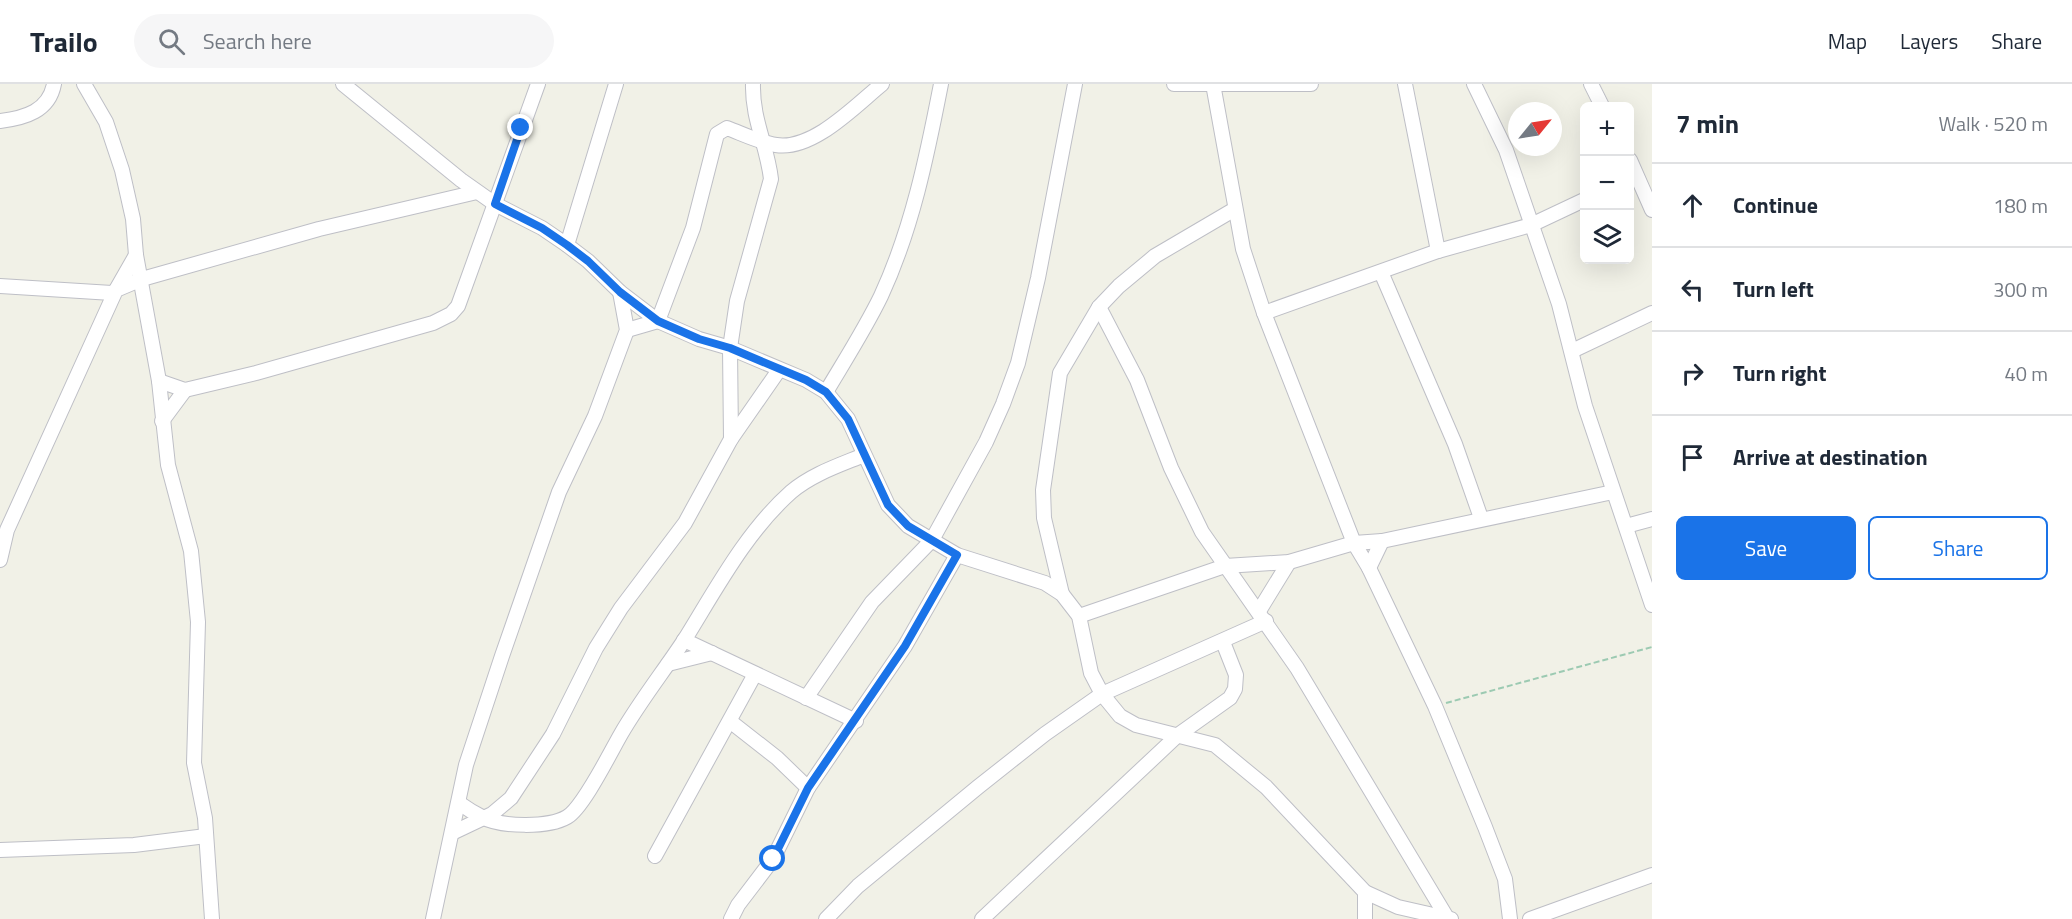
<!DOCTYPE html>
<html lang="en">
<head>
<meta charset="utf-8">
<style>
  body { margin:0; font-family:"Titillium Web",sans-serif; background:#f6f6f7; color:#1f2937 }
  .controls { position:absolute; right:18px; top:18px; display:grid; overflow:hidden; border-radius:9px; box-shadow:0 6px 24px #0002 }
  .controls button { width:54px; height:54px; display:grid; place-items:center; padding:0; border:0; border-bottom:2px solid #e0e1e3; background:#fff; color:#1f2937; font:30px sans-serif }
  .compass { position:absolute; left:1508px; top:18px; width:54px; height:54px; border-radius:50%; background:#fff; box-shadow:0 6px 24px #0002; rotate:60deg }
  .stop { position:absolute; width:18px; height:18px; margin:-14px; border:4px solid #1a73e8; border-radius:50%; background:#fff }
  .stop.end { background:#1a73e8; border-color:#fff; box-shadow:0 2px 6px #0008 }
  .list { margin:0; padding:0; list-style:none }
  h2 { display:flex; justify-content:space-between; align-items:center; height:78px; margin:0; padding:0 24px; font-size:26px }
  h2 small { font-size:20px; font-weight:400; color:#747a83 }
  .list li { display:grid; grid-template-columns:39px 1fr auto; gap:18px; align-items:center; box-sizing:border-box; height:84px; padding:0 24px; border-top:2px solid #e0e1e3 }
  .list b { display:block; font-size:22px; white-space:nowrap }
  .list em { font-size:20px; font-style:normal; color:#747a83 }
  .actions { display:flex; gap:12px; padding:18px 24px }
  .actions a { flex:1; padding:14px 0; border:2px solid #1a73e8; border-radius:9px; text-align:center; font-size:21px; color:#1a73e8 }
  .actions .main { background:#1a73e8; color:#fff }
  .icon { flex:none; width:33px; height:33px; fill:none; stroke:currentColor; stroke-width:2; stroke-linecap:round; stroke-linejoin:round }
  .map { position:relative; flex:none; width:1652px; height:835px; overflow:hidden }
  header { display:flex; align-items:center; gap:36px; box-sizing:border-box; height:84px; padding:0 30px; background:#fff; border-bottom:2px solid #e0e1e3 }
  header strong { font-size:28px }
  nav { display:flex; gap:33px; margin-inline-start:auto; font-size:21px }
  .search { width:420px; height:54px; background:#f6f6f7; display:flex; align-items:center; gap:15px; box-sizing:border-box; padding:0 21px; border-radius:33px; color:#747a83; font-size:22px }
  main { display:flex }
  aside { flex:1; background:#fff }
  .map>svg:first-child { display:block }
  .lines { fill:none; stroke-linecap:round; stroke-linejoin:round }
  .minor-casing { stroke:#bebfc6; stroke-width:16 }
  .path { stroke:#9ccab2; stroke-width:2; stroke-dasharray:6 3; stroke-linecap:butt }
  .minor { stroke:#fff; stroke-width:14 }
  .route { stroke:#1a73e8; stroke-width:8 }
</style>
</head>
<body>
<header>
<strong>Trailo</strong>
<div class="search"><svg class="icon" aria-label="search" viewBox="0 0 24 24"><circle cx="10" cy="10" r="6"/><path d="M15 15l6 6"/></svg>Search here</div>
<nav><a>Map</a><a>Layers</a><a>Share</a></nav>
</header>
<main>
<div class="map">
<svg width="1652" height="835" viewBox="0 0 1652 835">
  <rect width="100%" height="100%" fill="#f1f1e7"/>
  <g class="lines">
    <g class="minor-casing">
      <g id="minor">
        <polyline points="84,0 106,38 122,86 133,135 136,171 159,297 168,381 191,467 198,538 194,679 205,734 212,835"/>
        <polyline points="343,0 461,96 495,120 542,144 567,161 588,177 620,208 658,237 699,255 730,264 806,296 826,308 848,335 888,421 908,442 957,471 1045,499 1062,510 1079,532 1091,589 1102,610 1120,632 1136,641 1215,661 1266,703 1365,808 1398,823 1451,835"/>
        <polyline points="1174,0 1311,0"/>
        <polyline points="1213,0 1243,165 1264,229 1354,459 1369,484 1435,622 1485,743 1505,795 1510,835"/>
        <polyline points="1405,0 1438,167"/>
        <polyline points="1474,0 1506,66 1559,220 1585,322 1652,521"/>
        <polyline points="1591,0 1602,22"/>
        <path d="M0,37c25,-3 49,-10 54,-37"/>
        <polyline points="1630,76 1652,126"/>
        <polyline points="567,161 616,0"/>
        <polyline points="1381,188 1455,360 1481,434"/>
        <polyline points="0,202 112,209"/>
        <polyline points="116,206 136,171"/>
        <polyline points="1099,223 1137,296 1171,384 1202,448 1297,584 1446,832"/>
        <polyline points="1264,229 1438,167 1531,141 1584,116"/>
        <path d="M627,246l31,-9 35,-93 24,-94 10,-6c16,6 32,14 49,17 37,6 80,-40 106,-61"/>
        <polyline points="1572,267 1652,229"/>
        <polyline points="159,297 185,306 256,289 433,239 451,230 458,222 538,0"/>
        <path d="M826,308c19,-32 39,-63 55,-96 31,-67 46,-140 60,-212"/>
        <polyline points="162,337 185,306"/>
        <path d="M731,355l-1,-91 7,-47 34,-122c-4,-34 -19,-60 -18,-95"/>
        <polyline points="1626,442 1652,435"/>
        <polyline points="0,476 7,446 116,206 142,195 319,145 477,108"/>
        <polyline points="1369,484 1382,457"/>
        <polyline points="1062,510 1044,434 1043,406 1060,289 1099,223 1119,202 1155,172 1235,125"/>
        <polyline points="1259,527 1289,478"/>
        <polyline points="1079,532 1225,482 1289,478 1354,459 1382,457 1613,408"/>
        <polyline points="684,556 856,637"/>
        <polyline points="668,580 712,569"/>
        <polyline points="806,614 872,518 932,456 986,358 1003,320 1018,279 1038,194 1075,0"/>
        <polyline points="731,638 777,674 808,704"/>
        <path d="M459,719c7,5 15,10 23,14 19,10 66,11 85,0 16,-9 43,-64 54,-83 19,-33 43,-63 64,-95 31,-50 61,-107 106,-147 21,-18 49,-27 73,-37"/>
        <polyline points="452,749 492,730 511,714 553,650 596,564 621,524 685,439 731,355 779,286"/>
        <polyline points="0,766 134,761 206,752"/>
        <polyline points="655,772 755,590"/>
        <polyline points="433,835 466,681 502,572 559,408 595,332 627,246 620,208"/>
        <polyline points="731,835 738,821 773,775 808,704 905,562 957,471"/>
        <polyline points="826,835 858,802 978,703 1045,650 1102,610 1266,537"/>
        <polyline points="982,835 1178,651 1230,614 1235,605 1236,591 1223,558"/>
        <polyline points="1365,835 1365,808"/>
        <polyline points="1530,835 1652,791"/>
      </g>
    </g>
    <polyline class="path" points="1446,619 1652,563"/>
    <use href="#minor" class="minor"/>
  </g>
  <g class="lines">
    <polyline class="route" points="521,44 495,120 542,144 567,161 588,177 620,208 658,237 699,255 730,264 806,296 826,308 848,335 888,421 908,442 957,471 905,562 808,704 773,775"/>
  </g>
</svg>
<div class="controls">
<button>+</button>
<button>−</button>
<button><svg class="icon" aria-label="layers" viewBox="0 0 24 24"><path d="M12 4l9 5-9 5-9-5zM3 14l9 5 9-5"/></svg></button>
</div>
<svg class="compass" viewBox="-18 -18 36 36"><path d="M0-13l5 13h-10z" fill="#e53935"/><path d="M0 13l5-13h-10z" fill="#747a83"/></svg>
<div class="stop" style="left:773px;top:775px"></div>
<div class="stop end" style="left:521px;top:44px"></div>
</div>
<aside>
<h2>7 min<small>Walk · 520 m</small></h2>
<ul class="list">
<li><svg class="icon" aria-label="ahead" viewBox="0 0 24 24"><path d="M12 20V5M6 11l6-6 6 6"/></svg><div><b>Continue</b></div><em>180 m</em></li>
<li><svg class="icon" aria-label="left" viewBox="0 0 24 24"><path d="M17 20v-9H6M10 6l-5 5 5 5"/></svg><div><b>Turn left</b></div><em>300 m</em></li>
<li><svg class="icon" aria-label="right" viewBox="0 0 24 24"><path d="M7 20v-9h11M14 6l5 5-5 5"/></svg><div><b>Turn right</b></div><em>40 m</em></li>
<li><svg class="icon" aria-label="arrive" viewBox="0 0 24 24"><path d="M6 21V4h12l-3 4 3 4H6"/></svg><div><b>Arrive at destination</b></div></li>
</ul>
<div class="actions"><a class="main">Save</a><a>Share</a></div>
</aside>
</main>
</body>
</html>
